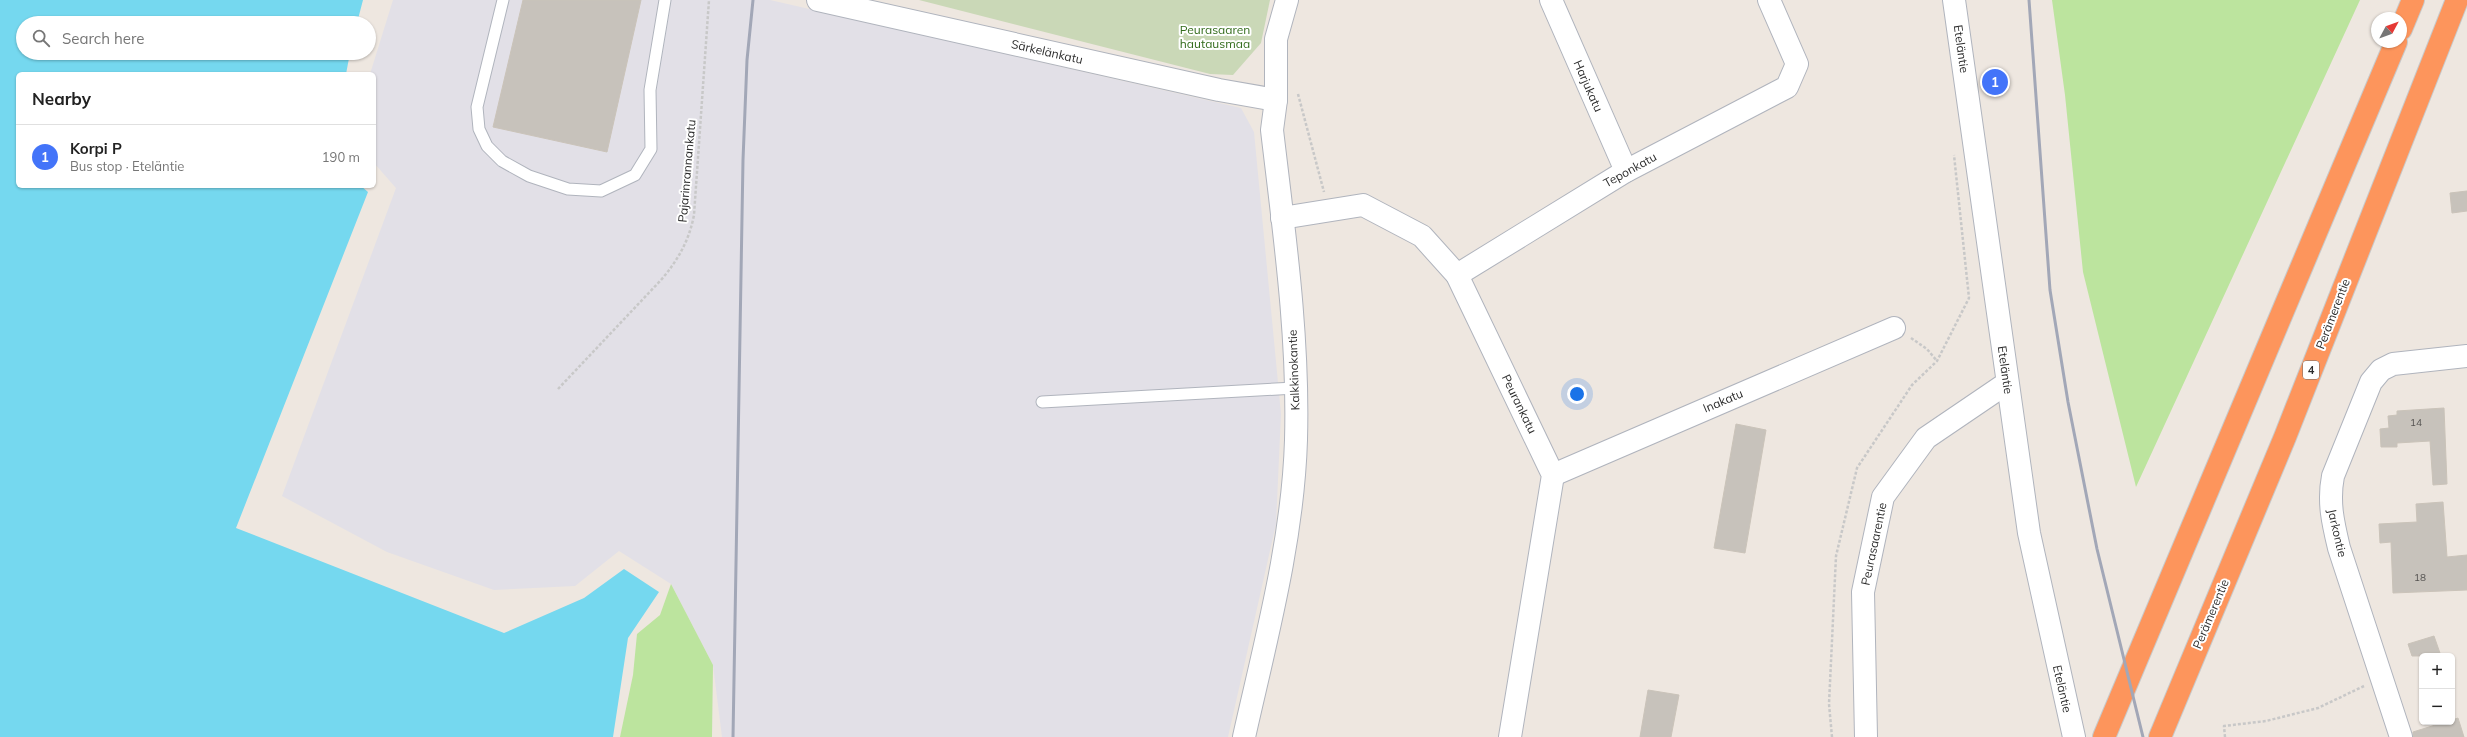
<!DOCTYPE html>
<html lang="en">
<head>
<meta charset="utf-8">
<style>
  body { margin:0; font-family:Mulish,sans-serif; background:#f2f2f2; color:#222 }
  .controls { position:absolute; right:12px; bottom:12px; display:grid; overflow:hidden; border-radius:6px; box-shadow:0 1px 3px #0004 }
  .controls button { width:36px; height:36px; display:grid; place-items:center; padding:0; border:0; border-bottom:1px solid #e0e0e0; background:#fff; color:#222; font:20px sans-serif }
  .compass { position:absolute; left:2371px; top:12px; width:36px; height:36px; border-radius:50%; background:#fff; box-shadow:0 1px 3px #0004; rotate:49deg }
  .you { position:absolute; left:1577px; top:394px; width:14px; height:14px; margin:-10px; border:3px solid #fff; border-radius:50%; background:#1a73e8; box-shadow:0 0 0 6px #1a73e833 }
  .badge { display:grid; place-items:center; width:26px; height:26px; border-radius:50%; background:#4374f9; color:#fff; font-size:13px; font-weight:700 }
  .pin { position:absolute; translate:-50% -50%; border:2px solid #fff; box-shadow:0 1px 4px #0006 }
  .list { margin:0; padding:0; list-style:none }
  h2 { display:flex; justify-content:space-between; align-items:center; height:52px; margin:0; padding:0 16px; font-size:17px }
  h2 small { font-size:13px; font-weight:400; color:#767676 }
  .list li { display:grid; grid-template-columns:26px 1fr auto; gap:12px; align-items:center; box-sizing:border-box; height:64px; padding:0 16px; border-top:1px solid #e0e0e0 }
  .list b { display:block; font-size:15px; white-space:nowrap }
  .list p { margin:0; font-size:13px; white-space:nowrap; color:#767676 }
  .list em { font-size:13px; font-style:normal; color:#767676 }
  .icon { flex:none; width:22px; height:22px; fill:none; stroke:currentColor; stroke-width:2; stroke-linecap:round; stroke-linejoin:round }
  .map { position:relative; flex:none; width:2467px; height:737px; overflow:hidden }
  .search { position:absolute; background:#fff; box-shadow:0 1px 3px #0004; left:16px; top:16px; width:360px; height:44px; display:flex; align-items:center; gap:10px; box-sizing:border-box; padding:0 14px; border-radius:22px; color:#767676; font-size:15px }
  .panel { position:absolute; background:#fff; box-shadow:0 1px 3px #0004; left:16px; top:72px; width:360px; height:116px; border-radius:6px }
  .map>svg:first-child { display:block }
  .industrial { fill:#e2e0e7 }
  .green { fill:#bce49e }
  .cemetery { fill:#cad8b7 }
  .water { fill:#75d8ef }
  .building { fill:#c7c2bb; stroke:#cac3b9 }
  .lines { fill:none; stroke-linecap:round; stroke-linejoin:round }
  .service-casing { stroke:#b0b4bd; stroke-width:13 }
  .minor-casing { stroke:#b0b4bd; stroke-width:24 }
  .tertiary-casing { stroke:#b0b4bd; stroke-width:24 }
  .secondary-casing { stroke:#b0b4bd; stroke-width:24 }
  .motorway-casing { stroke:#c8c8c8; stroke-width:24 }
  .path { stroke:#c8c8c8; stroke-width:2.5; stroke-dasharray:3 2; stroke-linecap:butt }
  .service { stroke:#fff; stroke-width:11 }
  .minor { stroke:#fff; stroke-width:22 }
  .tertiary { stroke:#fff; stroke-width:22 }
  .secondary { stroke:#fff; stroke-width:22 }
  .motorway { stroke:#fd955c; stroke-width:22 }
  .rail { stroke:#a2a7b7; stroke-width:3 }
  .labels { text-anchor:middle; stroke-width:4; stroke-linejoin:round; paint-order:stroke }
  .number-label { font-size:10px; fill:#545250 }
  .shield { fill:#fff; stroke:#6c6c6c; stroke-width:1 }
  .shield-label { font-size:11px; font-weight:bold; fill:#2d2d2d }
  .park-label { font-size:12px; fill:#336c1c; stroke:#fff }
  .street-label { font-size:12px; fill:#2d2d2d; stroke:#fff }
</style>
</head>
<body>
<div class="map">
<svg width="2467" height="737" viewBox="0 0 2467 737">
  <rect width="100%" height="100%" fill="#eee7e0"/>
  <polygon class="industrial" points="393,0 770,0 1241,108 1254,132 1281,414 1276,524 1228,737 722,737 713,665 671,584 619,551 575,586 494,590 387,552 282,496 396,188 374,163 374,74 370,74"/>
  <g class="green">
    <polygon points="2052,0 2360,0 2136,487 2083,272 2065,95"/>
    <polygon points="671,584 713,665 712,737 620,737 633,675 637,634 660,615"/>
  </g>
  <polygon class="cemetery" points="919,0 1270,0 1261,43 1233,75 1210,74"/>
  <polygon class="water" points="0,0 363,0 357,23 23,23 23,53 350,53 346,74 18,74 18,186 361,186 368,192 236,528 504,633 584,598 624,569 659,592 628,638 613,737 0,737"/>
  <g class="building">
    <polygon points="523,0 641,0 607,152 493,127"/>
    <polygon points="2467,191 2467,211 2452,213 2450,193"/>
    <polygon points="2444,408 2447,484 2433,485 2430,441 2397,443 2397,447 2381,447 2380,429 2389,428 2388,416 2397,415 2397,411"/>
    <polygon points="1736,424 1766,430 1745,553 1714,548"/>
    <polygon points="2443,502 2447,557 2467,555 2467,590 2393,593 2391,542 2380,543 2379,524 2417,522 2416,504"/>
    <polygon points="2434,636 2441,656 2412,656 2408,644"/>
    <polygon points="1648,690 1679,695 1671,737 1640,737"/>
    <polygon points="2458,718 2464,737 2413,737 2413,732 2445,722 2452,722 2452,720"/>
  </g>
  <g class="lines">
    <g class="service-casing">
      <g id="service">
        <polyline points="503,0 477,107 479,129 487,146 502,161 529,176 568,189 601,191 635,175 651,149 650,90 665,0"/>
        <polyline points="1042,402 1295,388"/>
      </g>
    </g>
    <g class="minor-casing">
      <g id="minor">
        <polyline points="818,0 1219,90 1276,100"/>
        <polyline points="1551,0 1626,171"/>
        <polyline points="1282,218 1363,205 1422,236 1457,275 1553,475 1510,737"/>
        <polyline points="1457,275 1626,171 1787,87 1797,64 1769,0"/>
        <polyline points="1553,475 1894,328"/>
        <path d="M1244,737c22,-98 49,-197 52,-297 3,-104 -12,-208 -24,-310l4,-30v-61l11,-39"/>
        <path d="M2401,737l-62,-189c-6,-25 -11,-46 -6,-72l38,-94 10,-12 12,-6 74,-8"/>
      </g>
    </g>
    <g class="tertiary-casing">
      <polyline id="tertiary" points="1866,737 1863,592 1883,497 1926,438 2007,383"/>
    </g>
    <g class="secondary-casing">
      <polyline id="secondary" points="1954,0 2029,533 2074,737"/>
    </g>
    <g class="motorway-casing">
      <g id="motorway">
        <polyline points="2401,29 2413,0"/>
        <polyline points="2104,737 2396,42"/>
        <polyline points="2160,737 2285,437 2457,0"/>
      </g>
    </g>
    <g class="path">
      <polyline points="1298,94 1324,192"/>
      <polyline points="1911,338 1927,349 1937,361"/>
      <path d="M558,389l103,-109c17,-20 28,-39 33,-65l15,-215"/>
      <polyline points="1832,737 1829,704 1836,556 1857,468 1912,385 1937,361 1969,298 1954,155"/>
      <polyline points="2225,737 2224,726 2266,721 2318,708 2364,686"/>
    </g>
    <use href="#service" class="service"/>
    <use href="#minor" class="minor"/>
    <use href="#tertiary" class="tertiary"/>
    <use href="#secondary" class="secondary"/>
    <use href="#motorway" class="motorway"/>
    <g class="rail">
      <polyline points="2029,0 2050,290 2068,402 2097,549 2143,737"/>
      <polyline points="733,737 743,160 747,60 753,0"/>
    </g>
  </g>
  <g class="labels">
    <g class="number-label">
      <text x="2416" y="426">14</text>
      <text x="2420" y="581">18</text>
    </g>
    <rect class="shield" x="2303" y="361" width="16" height="18" rx="3"/>
    <g class="shield-label">
      <text x="2311" y="374">4</text>
    </g>
    <g class="park-label">
      <text x="1215" y="34">Peurasaaren<tspan x="1215" dy="14">hautausmaa</tspan></text>
    </g>
    <g class="street-label">
      <text transform="translate(1961 49) rotate(82)" y="4">Eteläntie</text>
      <text transform="translate(1047 52) rotate(13)" y="4">Särkelänkatu</text>
      <text transform="translate(1588 86) rotate(66)" y="4">Harjukatu</text>
      <text transform="translate(1630 170) rotate(-29)" y="4">Teponkatu</text>
      <text transform="translate(687 171) rotate(-85)" y="4">Pajarinrannankatu</text>
      <text transform="translate(2333 314) rotate(-69)" y="4">Perämerentie</text>
      <text transform="translate(1294 370) rotate(-92)" y="4">Kalkkinokantie</text>
      <text transform="translate(2005 370) rotate(82)" y="4">Eteläntie</text>
      <text transform="translate(1723 401) rotate(-23)" y="4">Inakatu</text>
      <text transform="translate(1519 404) rotate(64)" y="4">Peurankatu</text>
      <text transform="translate(2337 533) rotate(77)" y="4">Jarkontie</text>
      <text transform="translate(1874 544) rotate(-78)" y="4">Peurasaarentie</text>
      <text transform="translate(2211 614) rotate(-67)" y="4">Perämerentie</text>
      <text transform="translate(2062 689) rotate(77)" y="4">Eteläntie</text>
    </g>
  </g>
</svg>
<div class="controls">
<button>+</button>
<button>−</button>
</div>
<svg class="compass" viewBox="-18 -18 36 36"><path d="M0-13l5 13h-10z" fill="#e53935"/><path d="M0 13l5-13h-10z" fill="#767676"/></svg>
<div class="you"></div>
<div class="pin badge" style="left:1995px;top:82px">1</div>
<div class="search"><svg class="icon" aria-label="search" viewBox="0 0 24 24"><circle cx="10" cy="10" r="6"/><path d="M15 15l6 6"/></svg>Search here</div>
<section class="panel">
<h2>Nearby<small></small></h2>
<ul class="list">
<li><span class="badge">1</span><div><b>Korpi P</b><p>Bus stop · Eteläntie</p></div><em>190 m</em></li>
</ul>
</section>
</div>
</body>
</html>
